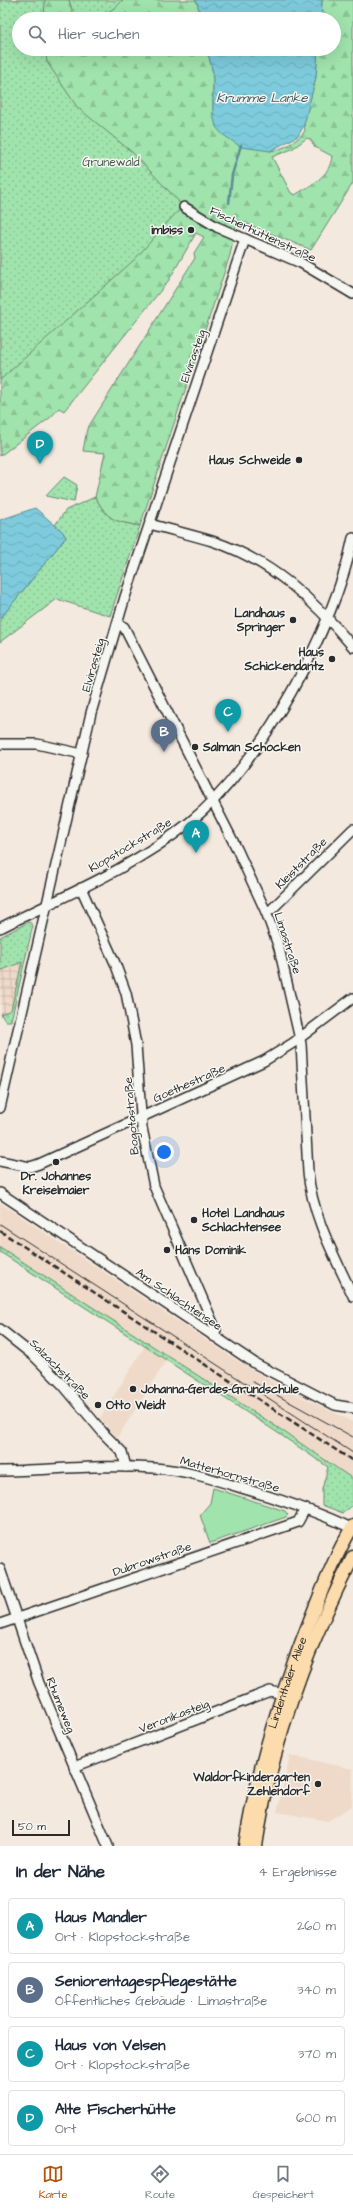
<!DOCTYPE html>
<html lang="de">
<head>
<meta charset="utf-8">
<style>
  body { margin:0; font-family:"Architects Daughter",sans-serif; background:#f2f2f3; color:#1f2937 }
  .scale { position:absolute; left:12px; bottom:10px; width:58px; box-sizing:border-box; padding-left:4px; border:2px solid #2b2b2b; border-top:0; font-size:11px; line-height:14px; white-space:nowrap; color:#2b2b2b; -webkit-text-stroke:3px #f6f6f2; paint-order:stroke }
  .you { position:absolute; left:164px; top:1152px; width:14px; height:14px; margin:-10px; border:3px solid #fff; border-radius:50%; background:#1a73e8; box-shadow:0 0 0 6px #1a73e833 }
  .badge { display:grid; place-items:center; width:26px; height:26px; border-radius:50%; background:#b45309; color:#fff; font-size:13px; font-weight:700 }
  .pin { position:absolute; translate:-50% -33px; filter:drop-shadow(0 1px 2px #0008) }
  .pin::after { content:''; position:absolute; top:21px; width:14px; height:12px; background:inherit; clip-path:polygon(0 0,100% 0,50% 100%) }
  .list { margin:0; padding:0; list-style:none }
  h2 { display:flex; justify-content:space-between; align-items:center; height:52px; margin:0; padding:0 16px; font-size:17px }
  h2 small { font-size:13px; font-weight:400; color:#747a83 }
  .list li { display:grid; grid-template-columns:26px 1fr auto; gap:12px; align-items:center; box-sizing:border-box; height:56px; margin:0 8px 8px; padding:0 8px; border:1px solid #e0e1e3; border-radius:4px }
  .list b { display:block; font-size:15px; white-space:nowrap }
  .list p { margin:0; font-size:13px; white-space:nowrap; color:#747a83 }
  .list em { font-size:13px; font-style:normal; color:#747a83 }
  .icon { flex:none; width:22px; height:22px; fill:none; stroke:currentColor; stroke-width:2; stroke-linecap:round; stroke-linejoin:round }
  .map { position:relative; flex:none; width:353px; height:1846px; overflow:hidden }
  .search { position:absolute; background:#fff; box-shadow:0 4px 16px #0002; left:12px; right:12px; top:12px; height:44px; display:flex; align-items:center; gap:10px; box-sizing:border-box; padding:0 14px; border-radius:22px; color:#747a83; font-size:15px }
  .sheet { height:308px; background:#fff }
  nav { display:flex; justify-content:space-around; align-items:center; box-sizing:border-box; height:56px; border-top:1px solid #e0e1e3; background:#fff; font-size:11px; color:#747a83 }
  nav a { display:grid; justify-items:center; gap:2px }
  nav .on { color:#b45309 }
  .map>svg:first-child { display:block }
  .built { fill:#efdac9 }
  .industrial { fill:url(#industrial-grid) }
  .green { fill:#a0e3ad; stroke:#66876c }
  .forest { fill:url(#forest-firs); stroke:#66876c; fill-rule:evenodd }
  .park { fill:url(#park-dots); stroke:#66876c }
  .water { fill:url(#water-waves); stroke:#5c8b95 }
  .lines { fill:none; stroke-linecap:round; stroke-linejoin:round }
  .stream { stroke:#5c8b95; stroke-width:2.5 }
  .minor-casing { stroke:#2b2b2b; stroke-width:12 }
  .major-casing { stroke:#2b2b2b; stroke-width:15 }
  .minor { stroke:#f6f6f2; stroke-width:9 }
  .major { stroke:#fcdcac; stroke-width:12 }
  .tram { stroke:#2b2b2b; stroke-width:1 }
  .rail { stroke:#2b2b2b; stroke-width:2.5; stroke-dasharray:6 3; stroke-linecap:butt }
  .poi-dot { fill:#2b2b2b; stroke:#f6f6f2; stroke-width:1.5 }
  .labels { text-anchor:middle; stroke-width:3; stroke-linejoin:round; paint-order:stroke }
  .park-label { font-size:12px; fill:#48594c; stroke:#f6f6f2 }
  .poi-label { font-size:12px; font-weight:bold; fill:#2b2b2b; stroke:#f6f6f2; text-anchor:end }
  .street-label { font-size:12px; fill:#2b2b2b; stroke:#f6f6f2 }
  .water-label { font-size:13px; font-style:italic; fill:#445b60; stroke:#f6f6f2 }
</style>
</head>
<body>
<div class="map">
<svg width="353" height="1846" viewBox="0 0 353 1846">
  <defs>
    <pattern id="industrial-grid" width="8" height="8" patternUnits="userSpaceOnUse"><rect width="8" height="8" fill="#efdac9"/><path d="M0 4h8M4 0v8" fill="none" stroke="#cdbbad"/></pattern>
    <pattern id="forest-firs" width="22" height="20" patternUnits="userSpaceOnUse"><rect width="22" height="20" fill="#a0e3ad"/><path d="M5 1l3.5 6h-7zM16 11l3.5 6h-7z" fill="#8ac395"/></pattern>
    <pattern id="park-dots" width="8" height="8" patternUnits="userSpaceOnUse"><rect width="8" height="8" fill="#a0e3ad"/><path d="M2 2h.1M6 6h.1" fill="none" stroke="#8ac395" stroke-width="1.8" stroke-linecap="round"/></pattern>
    <pattern id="water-waves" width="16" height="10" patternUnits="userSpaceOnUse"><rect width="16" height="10" fill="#7dcbdc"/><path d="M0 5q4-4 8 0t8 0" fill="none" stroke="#6caebd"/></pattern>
  </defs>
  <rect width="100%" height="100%" fill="#f3e9df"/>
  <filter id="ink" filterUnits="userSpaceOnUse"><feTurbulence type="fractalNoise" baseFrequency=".025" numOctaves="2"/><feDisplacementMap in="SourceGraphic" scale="8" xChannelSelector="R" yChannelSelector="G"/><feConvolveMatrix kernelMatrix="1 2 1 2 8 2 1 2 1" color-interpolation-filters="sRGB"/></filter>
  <g filter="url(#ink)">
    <g class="built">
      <polygon points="0,1203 241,1363 278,1385 353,1422 353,1479 274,1425 0,1247"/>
      <polygon points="145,1346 167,1360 117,1438 100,1418"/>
      <polygon points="290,1755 353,1769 352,1806 328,1821 277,1812"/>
    </g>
    <polygon class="industrial" points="22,962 11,1010 1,1014 0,971"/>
    <polygon class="green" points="213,1488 285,1511 288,1515 286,1517 210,1543 200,1515 210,1503"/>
    <g class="forest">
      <path d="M0,0h69l6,19h-56v30h188l6,24v41l57,37c13,-1 27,-10 35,-20l-1,-7 12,-47 2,-28h16v-30h-13l1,-19h31v183l-42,67 -74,-30 -7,35 -90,271c-27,-5 -31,-5 -45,-29l10,-44 -22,-2 4,-22 108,-171 -1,-5 10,-16 -8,-4 -27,47 -105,131 -5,-3 -8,9 -51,39zM307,138l3,1 5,8 17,9c-2,21 -21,29 -37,39l-4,-2 -19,-36 20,-8z"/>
      <polygon points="123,0 196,0 202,19 88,19 105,14"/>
    </g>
    <g class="park">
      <polygon points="0,0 45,0 44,19 19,19 19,49 45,49 47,62 77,107 133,153 184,207 175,214 135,259 0,380"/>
      <path d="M69,0h54c-12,14 -30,19 -48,19z"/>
      <polygon points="64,477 77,485 74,502 46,496"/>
      <path d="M95,497c14,24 18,24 45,29l-30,90 -53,-17 -57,43v-23l66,-82 -4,-6 -7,-6 11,-15z"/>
      <polygon points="29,922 33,925 11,1021 5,1021 1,1014 11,1010 22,962 0,971 0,937"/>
      <polygon points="0,1247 274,1425 353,1479 353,1505 343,1513 322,1505 322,1489 328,1467 272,1429 0,1252"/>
    </g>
    <g class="water">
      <polygon points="196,0 322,0 321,19 202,19"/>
      <polygon points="207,49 318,49 316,77 304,125 298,136 270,151 241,147 222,134 216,127 213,114 213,73"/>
      <polygon points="35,508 62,531 66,537 0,619 0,520"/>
    </g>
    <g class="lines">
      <polyline class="stream" points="229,203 232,175 241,145"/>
      <g class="minor-casing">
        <g id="minor">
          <polyline points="184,207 217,227 301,263 353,294"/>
          <path d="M150,524c21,6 42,11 62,17 59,19 103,60 141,106"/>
          <path d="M117,625l7,2 113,222 29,63 13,36 22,96 7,128c4,44 27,85 45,124"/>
          <polyline points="0,744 37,744 82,754"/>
          <polyline points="81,888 115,963 126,993 136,1045 142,1128 154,1186 216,1330 213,1336"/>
          <polyline points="266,912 272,909 353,829"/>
          <path d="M0,928c64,-32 133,-60 190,-106 71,-57 145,-195 163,-284"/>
          <polyline points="0,1108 91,713 125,597 245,239"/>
          <polyline points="0,1161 30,1167 39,1164 264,1061 293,1043 353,998"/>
          <polyline points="0,1193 256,1364 335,1405 353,1408"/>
          <polyline points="0,1329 34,1356 63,1385 105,1435 122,1452 126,1467"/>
          <path d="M0,1471c51,-1 103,-7 154,-3 32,2 62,12 91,21 37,11 74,23 108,40"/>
          <polyline points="0,1569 39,1683 108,1846"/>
          <polyline points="0,1624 298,1522 305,1509"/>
          <polyline points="74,1767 270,1691 283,1694"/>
        </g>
      </g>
      <g class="major-casing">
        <g id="major">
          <path id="s1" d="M245,1846c12,-78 36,-153 65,-226 13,-32 25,-65 43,-94"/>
          <path d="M256,1846c15,-102 50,-198 97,-289"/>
        </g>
      </g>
      <use href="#minor" class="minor"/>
      <use href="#major" class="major"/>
      <g class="tram">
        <polyline points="0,1224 353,1453"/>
        <polyline points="253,1382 353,1437"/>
      </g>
      <polyline class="rail" points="0,1231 353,1461"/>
    </g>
  </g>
  <g class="poi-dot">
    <circle cx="191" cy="230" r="4"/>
    <circle cx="299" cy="460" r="4"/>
    <circle cx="293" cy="620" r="4"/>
    <circle cx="332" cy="659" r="4"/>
    <circle cx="195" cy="747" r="4"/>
    <circle cx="56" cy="1162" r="4"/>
    <circle cx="194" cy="1220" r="4"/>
    <circle cx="167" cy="1250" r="4"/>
    <circle cx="133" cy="1389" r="4"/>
    <circle cx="98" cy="1405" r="4"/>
    <circle cx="318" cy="1784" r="4"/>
  </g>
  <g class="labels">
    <g class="park-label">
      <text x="111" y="166">Grunewald</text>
    </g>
    <g class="poi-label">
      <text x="183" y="234">imbiss</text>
      <text x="291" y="464">Haus Schweide</text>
      <text x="285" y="617">Landhaus<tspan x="285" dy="14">Springer</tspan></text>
      <text x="324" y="656">Haus<tspan x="324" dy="14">Schickendantz</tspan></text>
      <text x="203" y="751" text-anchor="start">Salman Schocken</text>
      <text x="56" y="1180" text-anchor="middle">Dr. Johannes<tspan x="56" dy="14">Kreiselmaier</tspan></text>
      <text x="202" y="1217" text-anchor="start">Hotel Landhaus<tspan x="202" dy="14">Schlachtensee</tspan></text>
      <text x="175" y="1254" text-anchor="start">Hans Dominik</text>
      <text x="141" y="1393" text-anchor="start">Johanna-Gerdes-Grundschule</text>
      <text x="106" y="1409" text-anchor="start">Otto Weidt</text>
      <text x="310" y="1781">Waldorfkindergarten<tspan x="310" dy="14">Zehlendorf</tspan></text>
    </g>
    <g class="street-label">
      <text transform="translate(263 234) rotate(25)" y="4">Fischerhüttenstraße</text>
      <text transform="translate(193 356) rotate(-71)" y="4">Elvirasteig</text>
      <text transform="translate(93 665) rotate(-74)" y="4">Elvirasteig</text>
      <text transform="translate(130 845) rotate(-31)" y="4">Klopstockstraße</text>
      <text transform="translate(301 863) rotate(-45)" y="4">Kleiststraße</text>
      <text transform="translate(288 943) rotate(72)" y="4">Limastraße</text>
      <text transform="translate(189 1083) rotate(-24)" y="4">Goethestraße</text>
      <text transform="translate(131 1116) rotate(-95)" y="4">Bogotastraße</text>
      <text transform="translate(179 1299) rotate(34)" y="4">Am Schlachtensee</text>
      <text transform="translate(60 1369) rotate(45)" y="4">Salzachstraße</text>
      <text transform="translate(230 1474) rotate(16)" y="4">Matterhornstraße</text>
      <text transform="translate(152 1559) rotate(-19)" y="4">Dubrowstraße</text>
      <text dy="4" stroke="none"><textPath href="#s1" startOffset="169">Lindenthaler Allee</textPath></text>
      <text transform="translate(61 1705) rotate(68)" y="4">Rhumeweg</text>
      <text transform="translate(174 1716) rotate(-21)" y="4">Veronikasteig</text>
    </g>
    <g class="water-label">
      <text x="262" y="102">Krumme Lanke</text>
    </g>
  </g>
</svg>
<div class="scale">50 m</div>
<div class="you"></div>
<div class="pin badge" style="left:196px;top:853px;background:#0f9aa8">A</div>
<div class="pin badge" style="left:164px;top:752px;background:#5c6f8a">B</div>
<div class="pin badge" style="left:228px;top:732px;background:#0f9aa8">C</div>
<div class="pin badge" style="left:40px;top:464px;background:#0f9aa8">D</div>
<div class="search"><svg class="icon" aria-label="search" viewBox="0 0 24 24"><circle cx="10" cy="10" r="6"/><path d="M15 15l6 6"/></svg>Hier suchen</div>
</div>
<section class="sheet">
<h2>In der Nähe<small>4 Ergebnisse</small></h2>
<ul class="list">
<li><span class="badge" style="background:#0f9aa8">A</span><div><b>Haus Mandler</b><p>Ort · Klopstockstraße</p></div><em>260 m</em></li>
<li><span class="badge" style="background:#5c6f8a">B</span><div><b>Seniorentagespflegestätte</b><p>Öffentliches Gebäude · Limastraße</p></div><em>340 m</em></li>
<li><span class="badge" style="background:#0f9aa8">C</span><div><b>Haus von Velsen</b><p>Ort · Klopstockstraße</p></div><em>370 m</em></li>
<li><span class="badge" style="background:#0f9aa8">D</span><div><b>Alte Fischerhütte</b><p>Ort</p></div><em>600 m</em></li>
</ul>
</section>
<nav>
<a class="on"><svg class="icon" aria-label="map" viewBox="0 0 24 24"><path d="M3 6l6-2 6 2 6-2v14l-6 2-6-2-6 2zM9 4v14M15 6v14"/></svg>Karte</a>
<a><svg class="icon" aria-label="directions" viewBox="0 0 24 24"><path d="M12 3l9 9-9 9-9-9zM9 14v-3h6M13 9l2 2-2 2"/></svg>Route</a>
<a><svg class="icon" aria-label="saved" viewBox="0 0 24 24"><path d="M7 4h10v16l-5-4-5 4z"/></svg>Gespeichert</a>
</nav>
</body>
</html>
